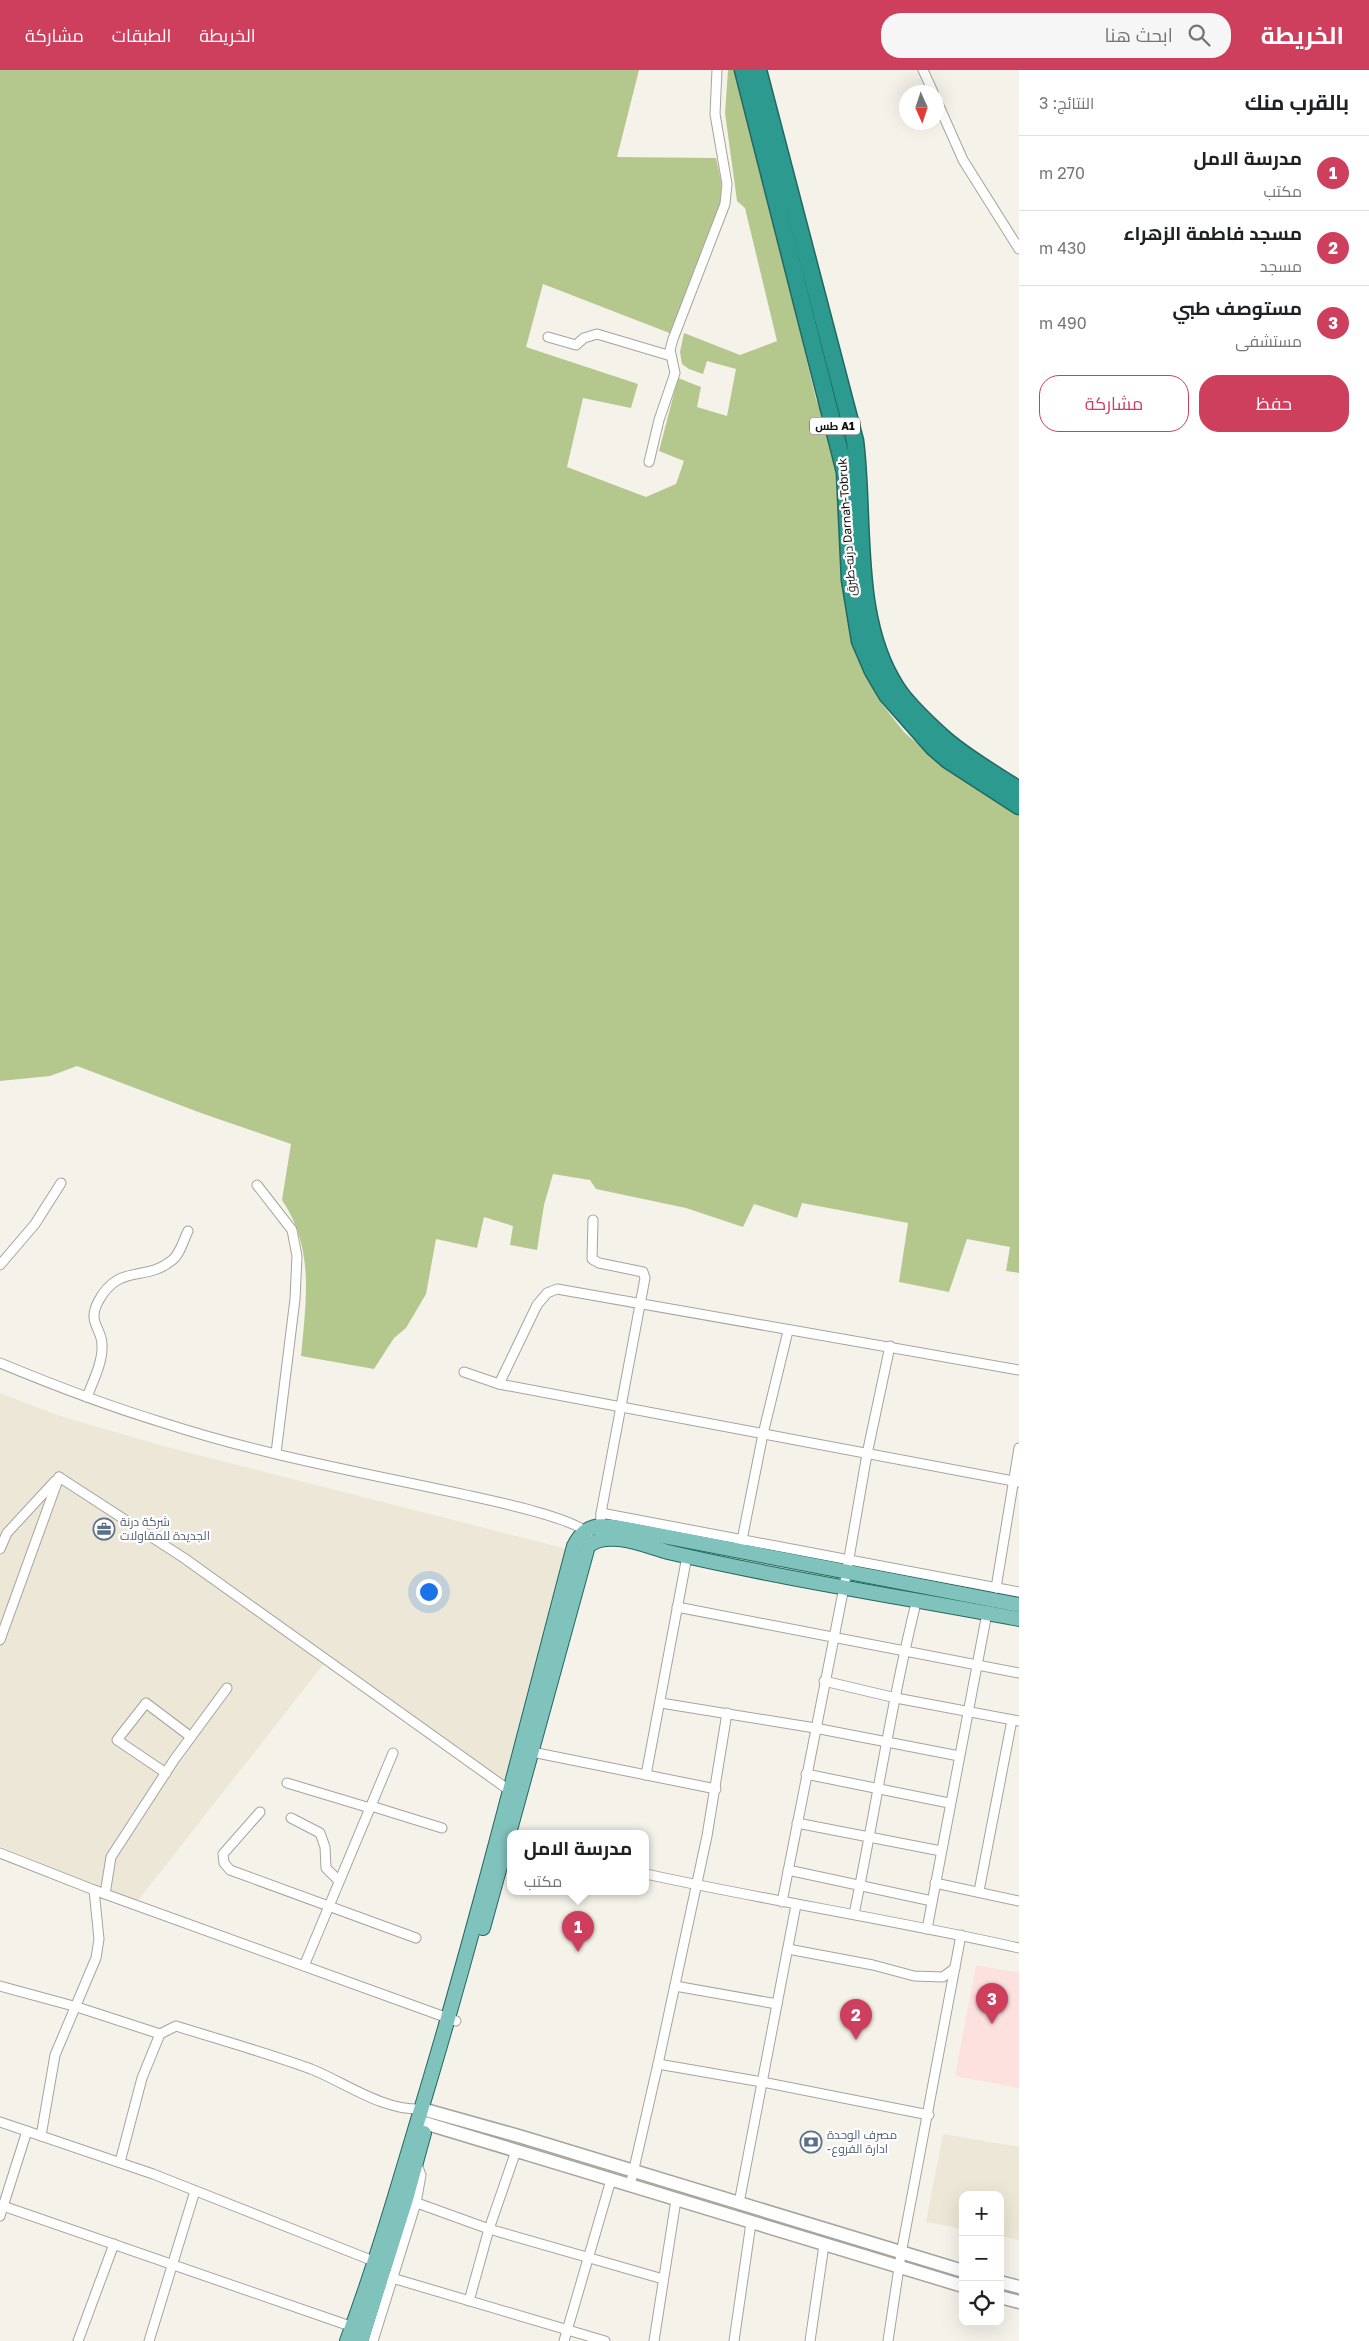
<!DOCTYPE html>
<html lang="ar">
<head>
<meta charset="utf-8">
<style>
  body { margin:0; font-family:"Golos Text",Cairo,sans-serif; background:#f6f6f6; color:#202124; direction:rtl }
  .controls { position:absolute; right:15px; bottom:15px; display:grid; overflow:hidden; border-radius:10px; box-shadow:0 5px 20px #0002 }
  .controls button { width:45px; height:45px; display:grid; place-items:center; padding:0; border:0; border-bottom:1px solid #e0e0e0; background:#fff; color:#202124; font:25px sans-serif }
  .compass { position:absolute; left:899px; top:15px; width:45px; height:45px; border-radius:50%; background:#fff; box-shadow:0 5px 20px #0002; rotate:177deg }
  .you { position:absolute; left:428px; top:1521px; width:18px; height:18px; margin:-12px; border:4px solid #fff; border-radius:50%; background:#1a73e8; box-shadow:0 0 0 8px #1a73e833 }
  .badge { display:grid; place-items:center; width:32px; height:32px; border-radius:50%; background:#ce3f5e; color:#fff; font-size:16px; font-weight:700 }
  .pin { position:absolute; translate:-50% -41px; filter:drop-shadow(0 1px 2px #0008) }
  .pin::after { content:''; position:absolute; top:26px; width:18px; height:15px; background:inherit; clip-path:polygon(0 0,100% 0,50% 100%) }
  .popup { position:absolute; left:507px; top:1760px; width:142px; height:65px; box-sizing:border-box; display:grid; place-content:center; border-radius:10px; background:#fff; filter:drop-shadow(0 1px 4px #0005); font-size:16px; white-space:nowrap; color:#757577 }
  .popup b { font-size:19px; color:#202124 }
  .popup::after { content:''; position:absolute; left:50%; top:100%; margin-left:-10px; border:10px solid transparent; border-top-color:#fff }
  .list { margin:0; padding:0; list-style:none }
  h2 { display:flex; justify-content:space-between; align-items:center; height:65px; margin:0; padding:0 20px; font-size:21px }
  h2 small { font-size:16px; font-weight:400; color:#757577 }
  .list li { display:grid; grid-template-columns:32px 1fr auto; gap:15px; align-items:center; box-sizing:border-box; height:75px; padding:0 20px; border-top:1px solid #e0e0e0 }
  .list b { display:block; font-size:19px; white-space:nowrap }
  .list p { margin:0; font-size:16px; white-space:nowrap; color:#757577 }
  .list em { font-size:16px; font-style:normal; color:#757577 }
  .actions { display:flex; gap:10px; padding:15px 20px }
  .actions a { flex:1; padding:11px 0; border:1px solid #ce3f5e; border-radius:20px; text-align:center; font-size:18px; color:#ce3f5e }
  .actions .main { background:#ce3f5e; color:#fff }
  .icon { flex:none; width:28px; height:28px; fill:none; stroke:currentColor; stroke-width:2; stroke-linecap:round; stroke-linejoin:round }
  .map { position:relative; flex:none; width:1019px; height:2271px; overflow:hidden; direction:ltr }
  header { display:flex; align-items:center; gap:30px; box-sizing:border-box; height:70px; padding:0 25px; background:#ce3f5e; color:#fff }
  header strong { font-size:24px }
  nav { display:flex; gap:28px; margin-inline-start:auto; font-size:18px }
  .search { width:350px; height:45px; background:#f6f6f6; display:flex; align-items:center; gap:12px; box-sizing:border-box; padding:0 18px; border-radius:20px; color:#757577; font-size:19px }
  main { display:flex }
  aside { flex:1; background:#fff }
  .map>svg:first-child { display:block }
  .built { fill:#ece7d6 }
  .medical { fill:#fce1df }
  .green { fill:#b4c88e }
  .lines { fill:none; stroke-linecap:round; stroke-linejoin:round }
  .street-casing { stroke:#a6a49b; stroke-width:11 }
  .secondary-casing { stroke:#a6a49b; stroke-width:15 }
  .primary-casing { stroke:#226961; stroke-width:16 }
  .highway-casing { stroke:#226961; stroke-width:19 }
  .street { stroke:#fff; stroke-width:9 }
  .secondary { stroke:#fff; stroke-width:12 }
  .primary { stroke:#80c2bc; stroke-width:14 }
  .highway { stroke:#2c9a8f; stroke-width:16 }
  .labels { text-anchor:middle; stroke-width:4.5; stroke-linejoin:round; paint-order:stroke }
  .shield { fill:#fff; stroke:#575754; stroke-width:1 }
  .shield-label { font-size:11px; font-weight:bold; fill:#0f0f0b }
  .street-label { font-size:12px; fill:#0f0f0b; stroke:#fff }
  .service-label { font-size:12px; fill:#4e5e75; stroke:#fff; text-anchor:start }
</style>
</head>
<body>
<header>
<strong>الخريطة</strong>
<div class="search"><svg class="icon" aria-label="search" viewBox="0 0 24 24"><circle cx="10" cy="10" r="6"/><path d="M15 15l6 6"/></svg>ابحث هنا</div>
<nav><a>الخريطة</a><a>الطبقات</a><a>مشاركة</a></nav>
</header>
<main>
<aside>
<h2>بالقرب منك<small>النتائج: 3</small></h2>
<ul class="list">
<li><span class="badge">1</span><div><b>مدرسة الامل</b><p>مكتب</p></div><em>270 m</em></li>
<li><span class="badge">2</span><div><b>مسجد فاطمة الزهراء</b><p>مسجد</p></div><em>430 m</em></li>
<li><span class="badge">3</span><div><b>مستوصف طبي</b><p>مستشفى</p></div><em>490 m</em></li>
</ul>
<div class="actions"><a class="main">حفظ</a><a>مشاركة</a></div>
</aside>
<div class="map">
<svg width="1019" height="2271" viewBox="0 0 1019 2271">
  <rect width="100%" height="100%" fill="#f5f2e9"/>
  <g class="built">
    <polygon points="0,1323 57,1345 163,1376 567,1479 508,1721 327,1590 136,1833 0,1776"/>
    <polygon points="943,2064 1019,2077 1019,2170 1000,2166 1000,2125 963,2125 963,2159 926,2152"/>
  </g>
  <polygon class="medical" points="976,1895 1019,1903 1019,2018 955,2006"/>
  <path class="green" d="M0,0h639l-22,87 99,1 5,23 1,17 -50,136 -129,-50 -17,63 112,37 -7,24 -48,-10 -16,69 79,30 30,-13 8,-23 -25,-10 19,-73 23,9 -4,20 30,9 9,-47 -29,-8 -4,13 -14,-5 -7,-5 -2,-12 4,-19 56,22 37,-14 -32,-133 -8,-7 -12,-88 3,-43h9l79,329 18,47 24,210 20,43 26,33 29,25 86,53v463l-13,-2 4,-24 -43,-8 -18,53 -50,-10 9,-59 -106,-20 -5,15 -43,-14 -11,23 -57,-19 -90,-19 -6,-9 -37,-6 -9,31 -7,45 -27,-5 3,-19 -29,-9 -7,31 -41,-9 -10,55 -20,34 -12,10 -20,31 -73,-13c5,-55 14,-107 -19,-156l9,-56 -90,-31 -124,-47 -27,10 -50,5z"/>
  <g class="lines">
    <g class="street-casing">
      <g id="street">
        <polyline points="923,0 933,22"/>
        <polyline points="936,29 963,90 1019,179"/>
        <polyline points="548,267 576,275 584,268 597,264 671,286"/>
        <polyline points="649,392 659,350 675,303 670,280 673,269 725,134 727,114 715,44 717,0"/>
        <polyline points="257,1115 292,1160 297,1186 295,1229 276,1383"/>
        <polyline points="593,1150 592,1189 599,1193 643,1202 645,1208 601,1443 600,1461"/>
        <polyline points="0,1195 35,1154 61,1113"/>
        <path d="M0,1293c53,22 108,43 164,60 98,32 201,50 302,72 23,5 110,23 122,39"/>
        <polyline points="464,1302 499,1314 1019,1412"/>
        <polyline points="499,1314 537,1235 547,1223 557,1219 1019,1300"/>
        <path d="M87,1327c6,-16 16,-35 15,-52 0,-17 -15,-22 -4,-43 20,-39 47,-20 73,-41 9,-6 12,-20 17,-30"/>
        <polyline points="59,1407 184,1488 513,1723"/>
        <polyline points="601,1443 1019,1522"/>
        <polyline points="741,1475 763,1364 788,1261"/>
        <polyline points="0,1479 7,1463 55,1411"/>
        <polyline points="996,1518 1019,1378"/>
        <polyline points="677,1537 1019,1603"/>
        <polyline points="0,1570 59,1407"/>
        <polyline points="824,1611 896,1628 1019,1651"/>
        <polyline points="661,1633 815,1658 959,1686"/>
        <polyline points="532,1682 716,1719"/>
        <polyline points="166,1703 117,1670 146,1633 191,1667"/>
        <polyline points="806,1704 949,1733"/>
        <polyline points="646,1705 687,1486"/>
        <polyline points="287,1713 370,1738"/>
        <polyline points="371,1736 442,1758"/>
        <polyline points="260,1742 223,1784 224,1793 230,1800 416,1868"/>
        <polyline points="291,1748 320,1763 325,1777 326,1798 339,1811"/>
        <polyline points="797,1753 941,1781"/>
        <polyline points="0,1783 94,1820 456,1951"/>
        <polyline points="788,1800 932,1831"/>
        <path d="M646,1804c123,27 249,46 373,74"/>
        <polyline points="935,1813 1019,1831"/>
        <polyline points="979,1821 1012,1650"/>
        <polyline points="105,1824 111,1787 174,1690 227,1618"/>
        <polyline points="782,1832 844,1517 867,1384 890,1276"/>
        <path d="M854,1844c22,-105 37,-211 63,-315"/>
        <polyline points="927,1859 987,1543"/>
        <polyline points="788,1879 873,1895 914,1906 943,1907 955,1898"/>
        <polyline points="304,1896 393,1683"/>
        <path d="M0,1916l77,21 83,27 16,-8c45,14 91,27 135,43 35,14 72,42 111,40"/>
        <polyline points="675,1916 777,1934"/>
        <polyline points="658,1994 762,2012 929,2045"/>
        <polyline points="0,2052 153,2104 376,2192"/>
        <polyline points="41,2066 55,1985 96,1888 99,1869 94,1820"/>
        <polyline points="120,2092 142,2008 160,1964"/>
        <polyline points="630,2116 658,1994 707,1766 727,1643"/>
        <polyline points="406,2129 489,2159 663,2209"/>
        <polyline points="739,2133 796,1835"/>
        <polyline points="0,2135 353,2257"/>
        <polyline points="0,2146 27,2061"/>
        <polyline points="382,2205 605,2271"/>
        <polyline points="469,2231 489,2159 516,2081"/>
        <polyline points="78,2271 114,2174"/>
        <polyline points="149,2271 195,2121"/>
        <polyline points="373,2271 416,2133 421,2105 416,2092"/>
        <polyline points="564,2271 611,2110"/>
        <polyline points="654,2271 676,2130"/>
        <polyline points="734,2271 751,2153"/>
        <polyline points="810,2271 824,2175"/>
        <polyline points="888,2271 901,2184 961,1865"/>
      </g>
    </g>
    <g class="secondary-casing">
      <g id="secondary">
        <polyline points="422,2039 522,2067 963,2201"/>
        <polyline points="418,2051 963,2216"/>
        <polyline points="1000,2212 1019,2217"/>
        <polyline points="1000,2227 1019,2232"/>
      </g>
    </g>
    <g class="primary-casing">
      <g id="primary">
        <path d="M483,1858l105,-382c20,-17 58,0 80,6 116,27 234,45 351,67"/>
        <path d="M347,2271c27,-72 48,-144 70,-218 58,-190 106,-384 157,-577 12,-23 24,-21 47,-18l398,77"/>
        <polyline points="361,2271 406,2129 424,2063"/>
      </g>
    </g>
    <g class="highway-casing">
      <g id="highway">
        <polyline points="743,0 845,402 850,510 860,571 873,601 887,625 933,677 948,690 1019,736"/>
        <path d="M758,0l97,371c10,79 -4,179 42,248 11,17 29,33 44,47 23,21 52,37 78,54"/>
      </g>
    </g>
    <use href="#street" class="street"/>
    <use href="#secondary" class="secondary"/>
    <use href="#primary" class="primary"/>
    <use href="#highway" class="highway"/>
  </g>
  <defs>
    <g id="office-ring" transform="scale(1.125)"><circle r="9.5" fill="#fff" stroke="#5c6f8a" stroke-width="1.5"/><path d="M-6-3h4V-5.5h4V-3h4V5H-6ZM-1-4.5V-3h2v-1.5ZM-6 0V1H6V0Z" fill="#5c6f8a"/></g>
    <g id="bank-ring" transform="scale(1.125)"><circle r="9.5" fill="#fff" stroke="#5c6f8a" stroke-width="1.5"/><path d="M-6-4H6V4H-6ZM0-2.3a2.3 2.3 0 1 0 0 4.6a2.3 2.3 0 1 0 0-4.6Z" fill="#5c6f8a"/></g>
  </defs>
  <g fill-rule="evenodd">
    <use href="#office-ring" x="104" y="1459"/>
    <use href="#bank-ring" x="811" y="2072"/>
  </g>
  <g class="labels">
    <rect class="shield" x="810" y="347.5" width="50" height="17" rx="4"/>
    <g class="shield-label">
      <text x="835" y="360">طس A1</text>
    </g>
    <g class="street-label">
      <text transform="translate(847 457) rotate(-94)" y="4">درنه-طبرق Darnah-Tobruk</text>
    </g>
    <g class="service-label">
      <text x="120" y="1456">شركة درنة<tspan x="120" dy="14">الجديدة للمقاولات</tspan></text>
      <text x="827" y="2069">مصرف الوحدة<tspan x="827" dy="14">-ادارة الفروع</tspan></text>
    </g>
  </g>
</svg>
<div class="controls">
<button>+</button>
<button>−</button>
<button><svg class="icon" aria-label="locate" viewBox="0 0 24 24"><circle cx="12" cy="12" r="6"/><path d="M12 2v4M12 18v4M2 12h4M18 12h4"/></svg></button>
</div>
<svg class="compass" viewBox="-18 -18 36 36"><path d="M0-13l5 13h-10z" fill="#e53935"/><path d="M0 13l5-13h-10z" fill="#757577"/></svg>
<div class="you"></div>
<div class="pin badge" style="left:578px;top:1882px">1</div>
<div class="popup"><b>مدرسة الامل</b>مكتب</div>
<div class="pin badge" style="left:856px;top:1970px">2</div>
<div class="pin badge" style="left:992px;top:1954px">3</div>
</div>
</main>
</body>
</html>
